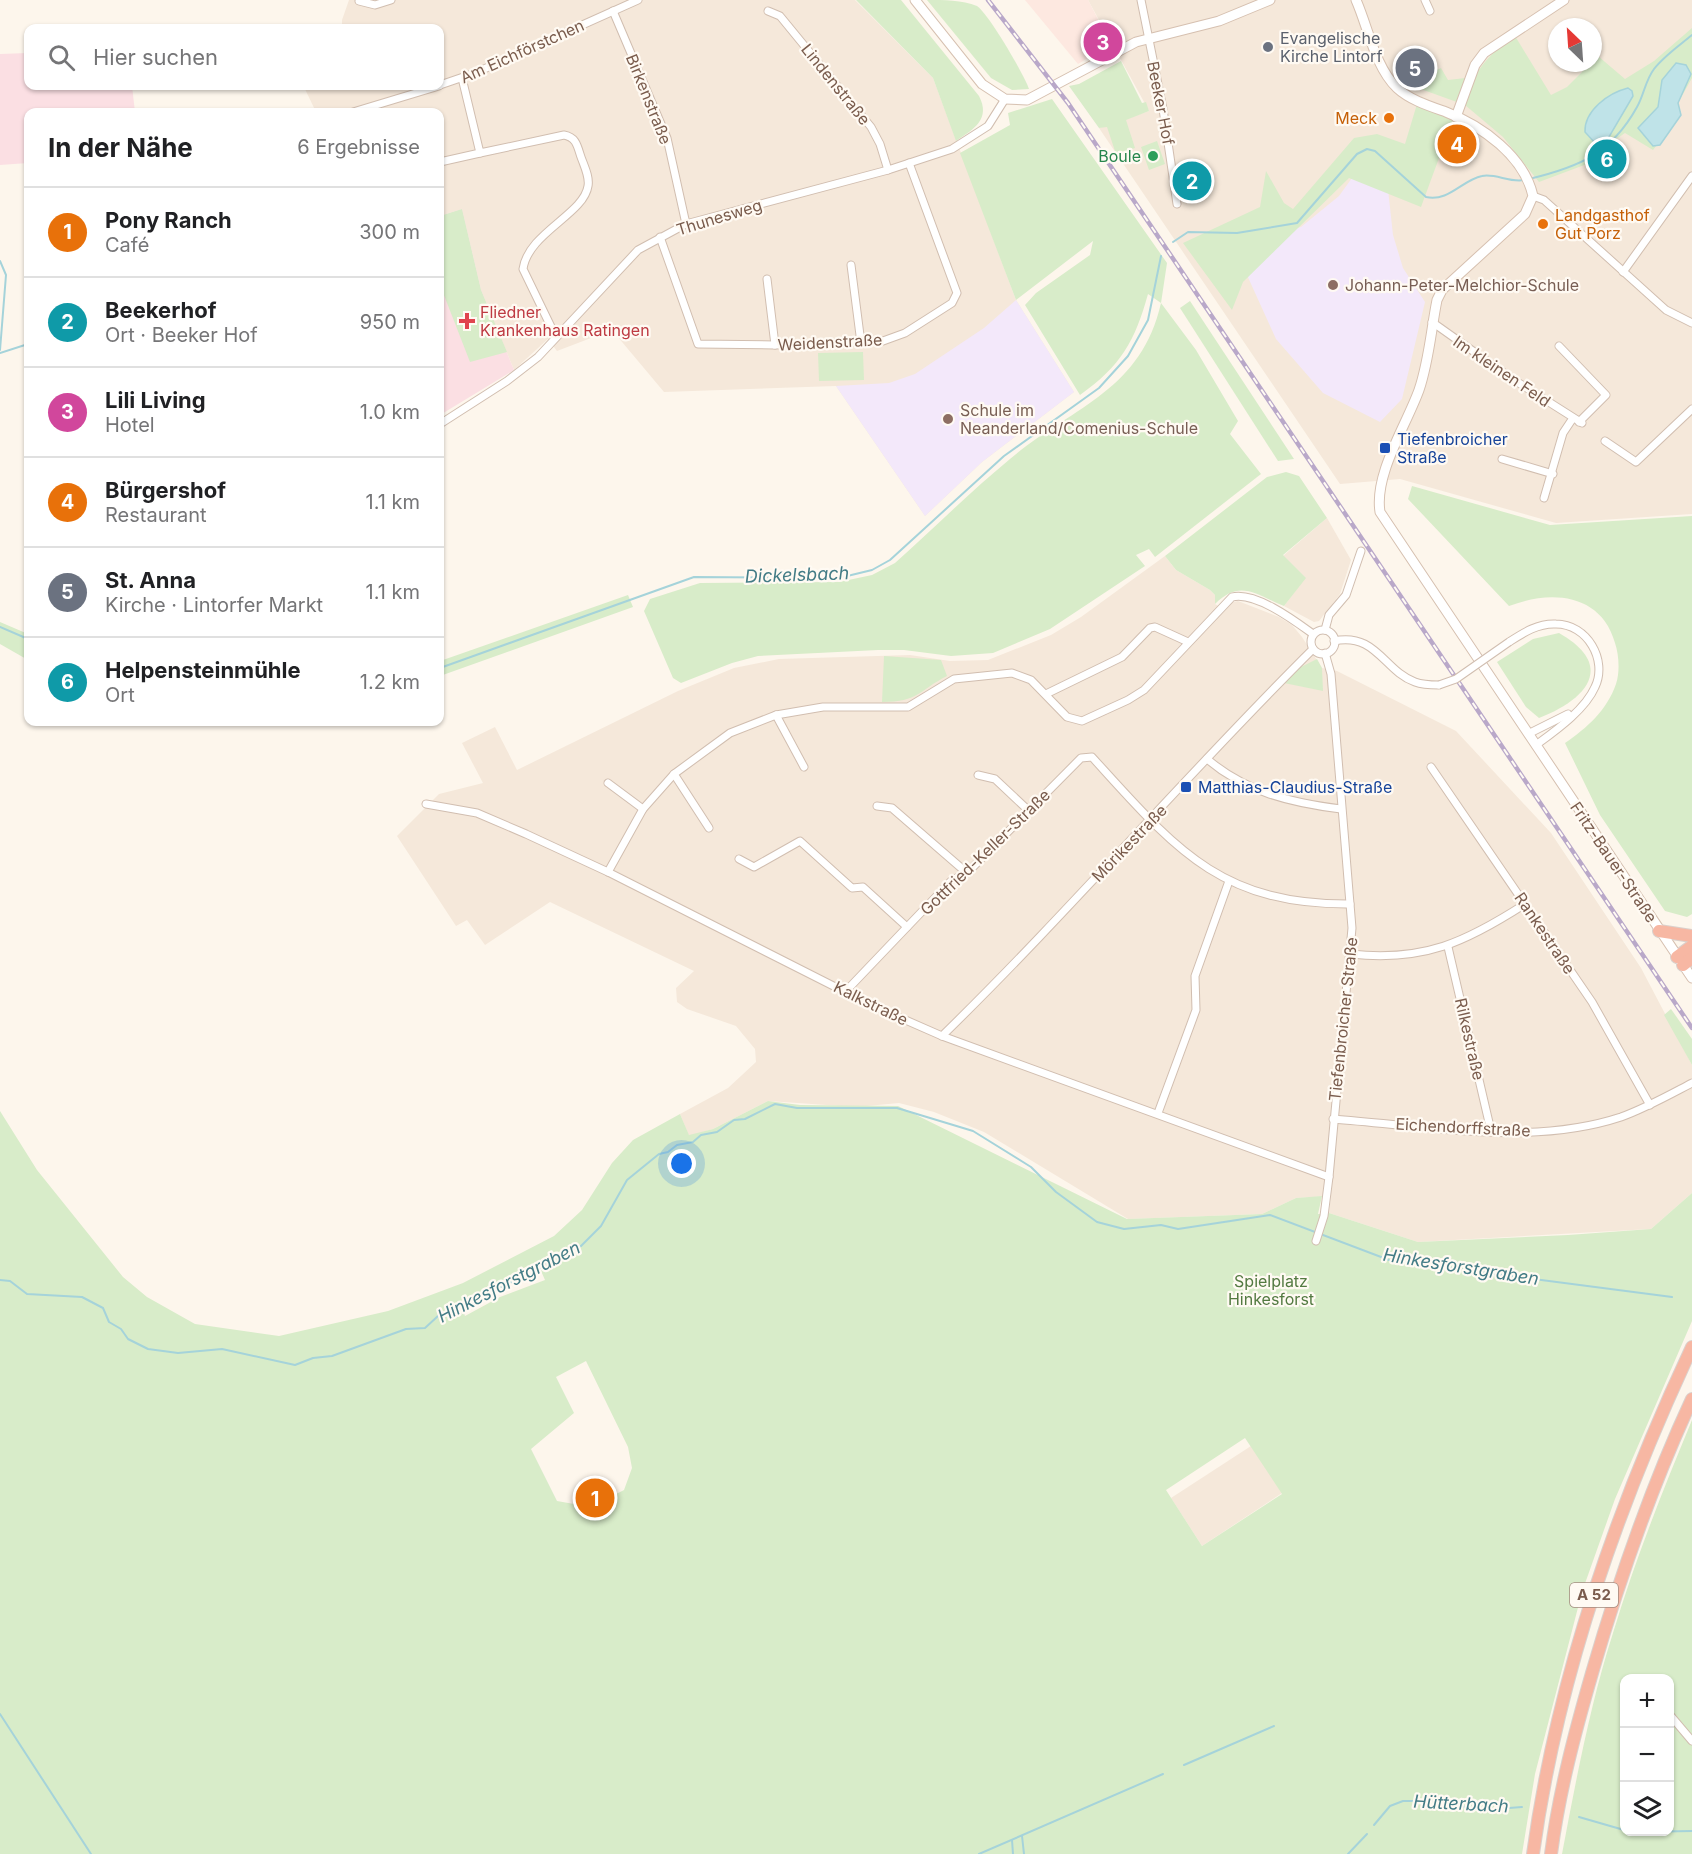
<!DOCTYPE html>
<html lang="de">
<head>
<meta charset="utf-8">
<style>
  body { margin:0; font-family:Inter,sans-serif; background:#f2f2f2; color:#202124 }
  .controls { position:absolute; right:18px; bottom:18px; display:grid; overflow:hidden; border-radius:12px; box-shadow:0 2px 4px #0004 }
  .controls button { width:54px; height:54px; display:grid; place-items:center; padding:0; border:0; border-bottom:2px solid #e0e0e0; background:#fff; color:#202124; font:30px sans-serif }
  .compass { position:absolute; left:1548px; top:18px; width:54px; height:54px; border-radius:50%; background:#fff; box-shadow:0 2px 4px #0004; rotate:335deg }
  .you { position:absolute; left:682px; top:1164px; width:21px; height:21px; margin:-15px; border:4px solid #fff; border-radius:50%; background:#1a73e8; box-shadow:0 0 0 9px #1a73e833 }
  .badge { display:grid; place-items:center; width:39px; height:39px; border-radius:50%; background:#e76f51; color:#fff; font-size:20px; font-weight:700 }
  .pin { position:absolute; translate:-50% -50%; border:3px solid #fff; box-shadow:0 2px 6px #0006 }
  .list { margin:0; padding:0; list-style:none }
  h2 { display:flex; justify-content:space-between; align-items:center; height:78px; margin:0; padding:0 24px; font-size:26px }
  h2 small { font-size:20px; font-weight:400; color:#757577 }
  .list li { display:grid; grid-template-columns:39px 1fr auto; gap:18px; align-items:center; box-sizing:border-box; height:90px; padding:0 24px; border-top:2px solid #e0e0e0 }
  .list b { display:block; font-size:22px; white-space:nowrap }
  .list p { margin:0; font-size:20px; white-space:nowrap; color:#757577 }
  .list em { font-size:20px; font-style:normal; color:#757577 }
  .icon { flex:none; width:33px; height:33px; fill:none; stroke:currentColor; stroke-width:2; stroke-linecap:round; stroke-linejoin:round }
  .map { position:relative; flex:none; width:1692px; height:1854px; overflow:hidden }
  .search { position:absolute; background:#fff; box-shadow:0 2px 4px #0004; left:24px; top:24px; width:420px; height:66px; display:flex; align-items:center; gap:15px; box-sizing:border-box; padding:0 21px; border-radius:12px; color:#757577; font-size:22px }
  .panel { position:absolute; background:#fff; box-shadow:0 2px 4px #0004; left:24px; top:108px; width:420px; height:618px; border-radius:12px }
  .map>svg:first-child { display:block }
  .residential { fill:#f5e8da; fill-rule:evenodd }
  .commercial { fill:#fde8e0 }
  .education { fill:#f3e8fa }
  .medical { fill:#fbdfe3 }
  .green { fill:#d8ecc9; fill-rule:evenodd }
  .water { fill:#bfe3e8; stroke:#a5d3da; stroke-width:1.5 }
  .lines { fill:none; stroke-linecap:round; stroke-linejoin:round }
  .stream { stroke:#a5d3da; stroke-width:2 }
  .minor-casing { stroke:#d1beb0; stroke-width:9 }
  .secondary-casing { stroke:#d6c0b0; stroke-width:11 }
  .motorway-casing { stroke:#dad1cd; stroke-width:14 }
  .minor { stroke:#fff; stroke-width:7 }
  .secondary { stroke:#fff; stroke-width:9 }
  .motorway { stroke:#f7b7a3; stroke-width:12 }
  .rail-casing { stroke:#b9a8c9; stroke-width:4.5 }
  .rail { stroke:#fffaf3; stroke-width:2; stroke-dasharray:7; stroke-linecap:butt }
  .minor-bridge-casing { stroke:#d1beb0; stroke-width:9; stroke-linecap:butt }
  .minor-bridge { stroke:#fff; stroke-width:7 }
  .worship-dot { fill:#6b7280; stroke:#fffaf3; stroke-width:2 }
  .food-dot { fill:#e8710a; stroke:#fffaf3; stroke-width:2 }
  .leisure-dot { fill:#2e9e5b; stroke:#fffaf3; stroke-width:2 }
  .education-dot { fill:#8d6e63; stroke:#fffaf3; stroke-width:2 }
  .health-dot { fill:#e0444e; stroke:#fffaf3; stroke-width:2 }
  .transit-dot { fill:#1a4fb4; stroke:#fffaf3; stroke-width:2 }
  .labels { text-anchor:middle; stroke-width:4.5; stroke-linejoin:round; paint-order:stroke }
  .shield { fill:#fffaf3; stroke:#a28b7f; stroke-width:1.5 }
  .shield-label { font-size:15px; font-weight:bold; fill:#7a5c4d }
  .worship-label { font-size:16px; fill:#5b616d; stroke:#fffaf3; text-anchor:start }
  .street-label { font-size:16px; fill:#7a5c4d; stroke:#fffaf3 }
  .food-label { font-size:16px; fill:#c56008; stroke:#fffaf3; text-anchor:end }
  .leisure-label { font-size:16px; fill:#27864d; stroke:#fffaf3; text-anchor:end }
  .education-label { font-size:16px; fill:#785e54; stroke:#fffaf3; text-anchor:start }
  .health-label { font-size:16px; fill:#be3a42; stroke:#fffaf3; text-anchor:start }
  .transit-label { font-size:16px; fill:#164399; stroke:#fffaf3; text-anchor:start }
  .park-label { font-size:16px; fill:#537a41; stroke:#fffaf3 }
  .water-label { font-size:18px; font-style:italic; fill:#437c86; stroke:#fffaf3 }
</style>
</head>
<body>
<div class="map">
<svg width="1692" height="1854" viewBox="0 0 1692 1854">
  <rect width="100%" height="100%" fill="#fdf6ec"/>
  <g class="residential">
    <polygon points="349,0 855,0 933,78 1016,300 1074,392 982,462 925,516 836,386 664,392 612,330 557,351 548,339 514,370 481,290 462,209 440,216 440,112 316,112 304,87 440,86 440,28 342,28 342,20"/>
    <path d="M1088,0h604v514l-136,9 -156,-44 -60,5 -241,-356 50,-17zM1557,27h36v36h-36z"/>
    <polygon points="1327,518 1351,560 1340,594 1319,621 1314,622 1284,606 1305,578 1283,556"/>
    <polygon points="1165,556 1176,570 1210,590 1215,595 1215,604 1225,610 1233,602 1238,601 1279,617 1292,625 1302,637 1322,668 1337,671 1456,731 1551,833 1641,968 1692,1065 1692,1193 1651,1229 1418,1242 1329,1213 1331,1196 1296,1198 1262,1214 1128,1219 984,1132 934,1112 899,1103 856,1107 768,1101 713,1129 689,1136 680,1114 728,1088 756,1062 755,1049 736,1026 687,1009 677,1002 676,988 694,971 550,902 485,945 467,920 456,926 397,836 439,794 483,783 462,743 495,727 517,770 678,691 734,668 779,659 910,655 950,661 988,660 1051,635 1081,617"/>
    <polygon points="1251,1446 1282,1493 1202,1546 1171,1498"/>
  </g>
  <polygon class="commercial" points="1025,0 1088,0 1111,44 1078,64"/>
  <g class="education">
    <polygon points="1365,160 1386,171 1393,235 1403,268 1425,302 1402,399 1380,422 1323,393 1276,339 1242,264 1248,238 1301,227 1339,196"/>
    <polygon points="1016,300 1074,392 982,462 925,516 836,386 889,383 915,374 984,328"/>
  </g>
  <g class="medical">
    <polygon points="28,53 28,86 132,86 135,112 28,112 28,163 0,165 0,54"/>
    <polygon points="462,209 481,290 514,370 440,415 440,216"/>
  </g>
  <g class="green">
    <path d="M856,0h45l78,96c12,23 -5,33 -23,45l-23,-63z"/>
    <path d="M927,0c17,0 35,0 50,6 11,7 48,70 52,83l-17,1 -21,-12z"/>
    <path d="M1692,28v50l-14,25 3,12 -28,35 -28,-17 -26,18 -15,6 3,7 -48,18 -36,-45 -38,-32 -58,-21 34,-16 7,12 26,-3c12,-18 23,-30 41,-41l36,59 16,-8 31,-31 27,23 29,-18z"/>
    <polygon points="1121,61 1142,103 1146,102 1149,111 1126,120 1135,148 1116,154 1107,127 1099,128 1069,86 1079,84"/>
    <path d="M1052,99l115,164 -6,40 35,47 42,71 -8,13 31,40 -106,83 -6,-8 -13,6 9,11 -95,63 -57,24 -42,3 -47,-6h-26l-120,6 -26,7 -51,20 -8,-5 -29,-67 6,-12 50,-16 139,-1 33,-7 23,-12c38,-34 75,-71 115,-104 60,-51 131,-67 151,-156l-13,-9c-13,47 -27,72 -68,101l-55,-90 11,-12 54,-38 3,-14 -77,59 -56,-147 50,-28 -2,-12z"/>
    <polygon points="1417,104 1453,120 1421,207 1349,178 1243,282 1232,310 1183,243 1260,207 1266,171 1284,203 1293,209 1354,138 1377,134 1405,144"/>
    <polygon points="1157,141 1165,164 1149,170 1141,147"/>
    <polygon points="462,209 481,290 507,352 470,362 440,285 440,216"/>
    <polygon points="1190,301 1294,459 1278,461 1180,308"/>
    <polygon points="863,352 864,380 819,381 818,353"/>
    <path d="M1286,472l13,4 28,42 -44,37 23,23 -22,28c-29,-12 -44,-27 -69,-2v-9l-5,-5 -34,-20 -11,-14 102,-79z"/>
    <path d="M1412,486l138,39 142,-9v398l-5,3 -22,-6 -65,-96 -35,-72c22,-15 42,-33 51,-59 4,-12 3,-29 -1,-41 -14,-50 -65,-53 -106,-37l-101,-107z"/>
    <polygon points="628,595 633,607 440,676 440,662 443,660"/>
    <polygon points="0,622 28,634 28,660 0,644"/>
    <path d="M1559,633c58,33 27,67 -20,85l-13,-11 -29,-45 36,-23z"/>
    <path d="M884,656l57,4 6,16c-28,14 -28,26 -65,26z"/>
    <polygon points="1317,659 1322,668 1323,691 1284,683 1297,669"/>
    <polygon points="1671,1009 1692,1039 1692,1065 1664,1015"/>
    <path d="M768,1101l32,4 98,1 229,113 135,-5 34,-16 26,-2 -4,18 11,-1 89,29 150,-7 83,-6 41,-36v128l-77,178 -33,93 -47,182 -13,80h-1522v-743l37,59 86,107 24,20 48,27 84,12 109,-25 75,-28 91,-47 28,-26 30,-47 21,-23 47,-26 9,21 24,-6zM538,1264l7,16 -45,17 -35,19 -4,-11 50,-25 12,-12zM586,1361l42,86 4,21 -8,22 -33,17 -34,-6 -26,-52 43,-36 -18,-36zM1245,1438l37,56 -80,52 -36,-56z"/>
    <path d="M1692,1420v434h-130c14,-74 28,-149 51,-221 22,-73 50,-143 79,-213zM1624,1678h46v154h-46z"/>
  </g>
  <g class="water">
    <polygon points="1676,63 1686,65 1691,74 1678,103 1681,115 1660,145 1653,146 1638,128 1658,107 1662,80"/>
    <path d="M1628,88l4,3 1,5 -27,46 -11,1 -10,-11c-1,-21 23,-39 43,-44z"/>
  </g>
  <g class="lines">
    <g class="stream">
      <path d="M1529,179c50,-12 82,-25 108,-72 7,-12 8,-26 17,-38 10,-13 26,-24 38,-34"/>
      <path d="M1173,242l15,-10 49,1 60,-10 60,-69 10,-5 8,2 51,46c23,5 36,-17 56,-21 13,-3 28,7 42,4"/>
      <polyline points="0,261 6,275 0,350"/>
      <polyline points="0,353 28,344"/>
      <polyline points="0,627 28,639"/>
      <polyline points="440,668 694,577 839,578 872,570 890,560 1004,456 1099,388 1128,356 1148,320 1161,256"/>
      <polyline points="0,1280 10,1281 27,1294 82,1297 103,1308 109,1322 121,1329 128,1339 148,1349 178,1353 222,1349 295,1365 313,1358 332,1356 406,1329 425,1328 438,1316 512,1282 526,1270 541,1268 549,1259 581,1246 601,1226 627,1180 659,1154 668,1152 677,1145 693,1142 701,1135 717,1132 734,1120 745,1119 775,1104 797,1108 897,1108 973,1131 1031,1167 1056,1192 1097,1222 1124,1229 1161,1225 1178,1229 1270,1215 1389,1260 1672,1297"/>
      <polyline points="0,1714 91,1854"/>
      <polyline points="1184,1765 1274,1726"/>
      <polyline points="1579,1817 1624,1830"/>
      <polyline points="1374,1825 1390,1806 1403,1801 1438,1801 1470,1808 1496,1809 1522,1807"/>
      <polyline points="1638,1832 1692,1831"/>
      <polyline points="1022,1836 1024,1854"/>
      <polyline points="1012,1840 1013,1854"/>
      <polyline points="979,1854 1163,1774"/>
      <polyline points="1348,1854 1367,1834"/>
    </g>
    <g class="minor-casing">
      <g id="minor">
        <polyline points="1141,0 1163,109 1177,204"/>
        <polyline points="1425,0 1430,11"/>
        <polyline points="359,1 375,5 391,0"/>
        <polyline points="613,11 667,138 686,224"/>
        <polyline points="768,11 780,16 871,127 880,144 888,170"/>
        <path d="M462,78l18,75 84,-18c11,2 13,9 16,19 3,10 10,22 8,32 -4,28 -60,47 -65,83l32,66"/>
        <polyline points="440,85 475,73 638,0"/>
        <polyline points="353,112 439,86"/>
        <polyline points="440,162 480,153"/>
        <polyline points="1533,196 1544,200 1666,310 1692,323"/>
        <polyline points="660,237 698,344 775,345 883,341 905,333 952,303 957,293 909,163"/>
        <polyline points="851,265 861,343"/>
        <polyline points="1623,272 1692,176"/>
        <polyline points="767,279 775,345"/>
        <polyline points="1432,322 1511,378 1582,423"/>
        <polyline points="1559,346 1606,395 1579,422"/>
        <polyline points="440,424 507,381 538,357 638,250 686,224 888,170 952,149 988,126 1005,99"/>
        <polyline points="1605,441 1636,462 1692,409"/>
        <polyline points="1502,459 1553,474"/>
        <polyline points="1544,498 1563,433 1573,418"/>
        <polyline points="1325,630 1329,615 1346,595 1361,551"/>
        <circle cx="1323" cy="642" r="12"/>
        <path d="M1334,641c42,-9 50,30 81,41 8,3 16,3 24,3"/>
        <path d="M1509,642c14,-9 29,-19 47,-18 31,0 52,36 39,63 -10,23 -40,44 -59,58"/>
        <polyline points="1046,694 1122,657 1150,628 1155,627 1188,642"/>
        <polyline points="776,715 804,767"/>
        <polyline points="1528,734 1568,714"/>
        <path d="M1207,759c39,33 84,44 134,50"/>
        <polyline points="1431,767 1592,1002 1650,1105"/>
        <polyline points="674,774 709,828"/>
        <polyline points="978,775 995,779 1029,811"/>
        <polyline points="608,783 643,809"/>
        <polyline points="426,804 477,813 526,834 608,872 869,1004 942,1036 1329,1177"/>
        <polyline points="877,806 892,808 967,873"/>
        <polyline points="739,859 754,867 800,841 852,888 863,887 907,927"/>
        <path d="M608,872l35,-63 31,-35 56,-41 46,-18 47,-8h85l46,-28 58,-6 19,7 36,37 15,4 46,-21 16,-10 88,-93c23,-6 63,24 81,37"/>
        <polyline points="1448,947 1491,1131"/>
        <path d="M1351,954c73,8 115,-12 174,-50"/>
        <path d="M846,991l106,-111 15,-7 114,-115 11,-1c82,90 127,148 258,147"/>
        <path d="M942,1036c128,-125 244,-261 371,-387"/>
        <polyline points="1158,1113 1196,1010 1195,976 1229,881"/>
        <path d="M1333,1119c94,7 197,28 288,-2 25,-9 48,-22 71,-34"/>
        <polyline points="1316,1241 1324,1216 1329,1177 1352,928 1331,674 1325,653"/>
        <polyline points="1670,1715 1692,1741"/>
      </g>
    </g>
    <g class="secondary-casing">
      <g id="secondary">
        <polyline points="915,0 982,84 1005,99 1027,100 1136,42 1219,21 1270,0"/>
        <path d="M1356,0c12,27 19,67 41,88 13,12 32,18 49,24 36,14 78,44 87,84l-8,18 -83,76 -5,10c-6,30 -8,61 -18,90 -13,36 -45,84 -39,122l312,466"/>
        <polyline points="1456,117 1475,65 1484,53 1564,0"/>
      </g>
    </g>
    <g class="motorway-casing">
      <g id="motorway">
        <polyline points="1659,931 1692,936"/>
        <polyline points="1677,957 1692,946"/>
        <polyline points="1683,965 1692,958"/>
        <path d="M1533,1854c24,-176 84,-347 159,-507"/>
        <path d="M1551,1854c8,-62 24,-122 41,-181 27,-93 59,-186 100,-274"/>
      </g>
    </g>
    <use href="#minor" class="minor"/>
    <use href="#secondary" class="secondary"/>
    <use href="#motorway" class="motorway"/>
    <g class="rail-casing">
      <polyline id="rail" points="988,0 1068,103 1692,1028"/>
    </g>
    <use href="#rail" class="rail"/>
    <g class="minor-bridge-casing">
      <polyline id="minor-bridge" points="1439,685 1456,679 1509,642"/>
    </g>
    <use href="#minor-bridge" class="minor-bridge"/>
  </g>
  <circle class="worship-dot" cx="1268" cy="47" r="6"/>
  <g class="food-dot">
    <circle cx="1389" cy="118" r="6"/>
    <circle cx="1543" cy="224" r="6"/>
  </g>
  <circle class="leisure-dot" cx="1153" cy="156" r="6"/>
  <g class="education-dot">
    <circle cx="1333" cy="285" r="6"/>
    <circle cx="948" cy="419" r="6"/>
  </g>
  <path class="health-dot" d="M464 312h6v6h6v6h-6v6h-6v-6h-6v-6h6z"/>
  <g class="transit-dot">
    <rect x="1379" y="442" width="12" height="12" rx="3"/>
    <rect x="1180" y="781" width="12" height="12" rx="3"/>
  </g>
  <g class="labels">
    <rect class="shield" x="1570" y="1583" width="48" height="24" rx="4.5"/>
    <g class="shield-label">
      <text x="1594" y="1600">A 52</text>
    </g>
    <g class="worship-label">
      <text x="1280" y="44">Evangelische<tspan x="1280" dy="18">Kirche Lintorf</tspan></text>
    </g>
    <g class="street-label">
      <text transform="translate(522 51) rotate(-24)" y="6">Am Eichförstchen</text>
      <text transform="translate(836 84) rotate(51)" y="6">Lindenstraße</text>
      <text transform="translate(649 99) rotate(68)" y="6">Birkenstraße</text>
      <text transform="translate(1161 103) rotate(79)" y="6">Beeker Hof</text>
      <text transform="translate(719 217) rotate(-17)" y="6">Thunesweg</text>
      <text transform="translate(830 342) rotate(-3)" y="6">Weidenstraße</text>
      <text transform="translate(1502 371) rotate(34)" y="6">Im kleinen Feld</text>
      <text transform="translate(1129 843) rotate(-46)" y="6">Mörikestraße</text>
      <text transform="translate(985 852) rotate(-44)" y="6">Gottfried-Keller-Straße</text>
      <text transform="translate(1614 862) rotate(56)" y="6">Fritz-Bauer-Straße</text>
      <text transform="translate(1545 933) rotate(56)" y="6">Rankestraße</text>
      <text transform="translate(871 1003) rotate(26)" y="6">Kalkstraße</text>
      <text transform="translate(1343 1019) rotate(-84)" y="6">Tiefenbroicher Straße</text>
      <text transform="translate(1470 1039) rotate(77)" y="6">Rilkestraße</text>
      <text transform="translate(1463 1127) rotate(3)" y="6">Eichendorffstraße</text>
    </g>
    <g class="food-label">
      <text x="1377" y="124">Meck</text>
      <text x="1555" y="221" text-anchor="start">Landgasthof<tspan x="1555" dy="18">Gut Porz</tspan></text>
    </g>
    <g class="leisure-label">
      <text x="1141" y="162">Boule</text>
    </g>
    <g class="education-label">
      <text x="1345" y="291">Johann-Peter-Melchior-Schule</text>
      <text x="960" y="416">Schule im<tspan x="960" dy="18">Neanderland/Comenius-Schule</tspan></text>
    </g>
    <g class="health-label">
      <text x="480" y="318">Fliedner<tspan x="480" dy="18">Krankenhaus Ratingen</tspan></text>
    </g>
    <g class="transit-label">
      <text x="1397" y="445">Tiefenbroicher<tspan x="1397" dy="18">Straße</tspan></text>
      <text x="1198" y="793">Matthias-Claudius-Straße</text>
    </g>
    <g class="park-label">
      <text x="1271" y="1287">Spielplatz<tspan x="1271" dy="18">Hinkesforst</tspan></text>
    </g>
    <g class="water-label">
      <text transform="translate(797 575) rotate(-2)" y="6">Dickelsbach</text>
      <text transform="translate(1461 1267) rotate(9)" y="6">Hinkesforstgraben</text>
      <text transform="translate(509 1282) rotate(-27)" y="6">Hinkesforstgraben</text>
      <text transform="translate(1461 1804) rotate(3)" y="6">Hütterbach</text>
    </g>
  </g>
</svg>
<div class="controls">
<button>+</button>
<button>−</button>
<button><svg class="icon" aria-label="layers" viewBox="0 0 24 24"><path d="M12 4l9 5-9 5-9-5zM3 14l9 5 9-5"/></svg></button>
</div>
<svg class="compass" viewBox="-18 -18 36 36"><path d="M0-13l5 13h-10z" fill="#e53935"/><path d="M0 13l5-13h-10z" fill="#757577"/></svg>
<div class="you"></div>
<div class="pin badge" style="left:595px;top:1498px;background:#e8710a">1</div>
<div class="pin badge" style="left:1192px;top:181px;background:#0f9aa8">2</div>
<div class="pin badge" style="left:1103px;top:42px;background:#d1479c">3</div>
<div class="pin badge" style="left:1457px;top:144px;background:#e8710a">4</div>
<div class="pin badge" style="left:1415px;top:68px;background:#6b7280">5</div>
<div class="pin badge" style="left:1607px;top:159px;background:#0f9aa8">6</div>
<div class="search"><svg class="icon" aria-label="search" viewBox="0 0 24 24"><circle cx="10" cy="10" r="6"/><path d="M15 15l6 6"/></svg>Hier suchen</div>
<section class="panel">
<h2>In der Nähe<small>6 Ergebnisse</small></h2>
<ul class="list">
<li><span class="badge" style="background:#e8710a">1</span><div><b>Pony Ranch</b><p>Café</p></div><em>300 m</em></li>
<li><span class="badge" style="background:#0f9aa8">2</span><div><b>Beekerhof</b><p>Ort · Beeker Hof</p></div><em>950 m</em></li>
<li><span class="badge" style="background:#d1479c">3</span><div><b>Lili Living</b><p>Hotel</p></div><em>1.0 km</em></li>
<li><span class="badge" style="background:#e8710a">4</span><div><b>Bürgershof</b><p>Restaurant</p></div><em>1.1 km</em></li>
<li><span class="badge" style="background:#6b7280">5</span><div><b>St. Anna</b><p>Kirche · Lintorfer Markt</p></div><em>1.1 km</em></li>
<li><span class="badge" style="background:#0f9aa8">6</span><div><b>Helpensteinmühle</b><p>Ort</p></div><em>1.2 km</em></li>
</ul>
</section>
</div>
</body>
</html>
